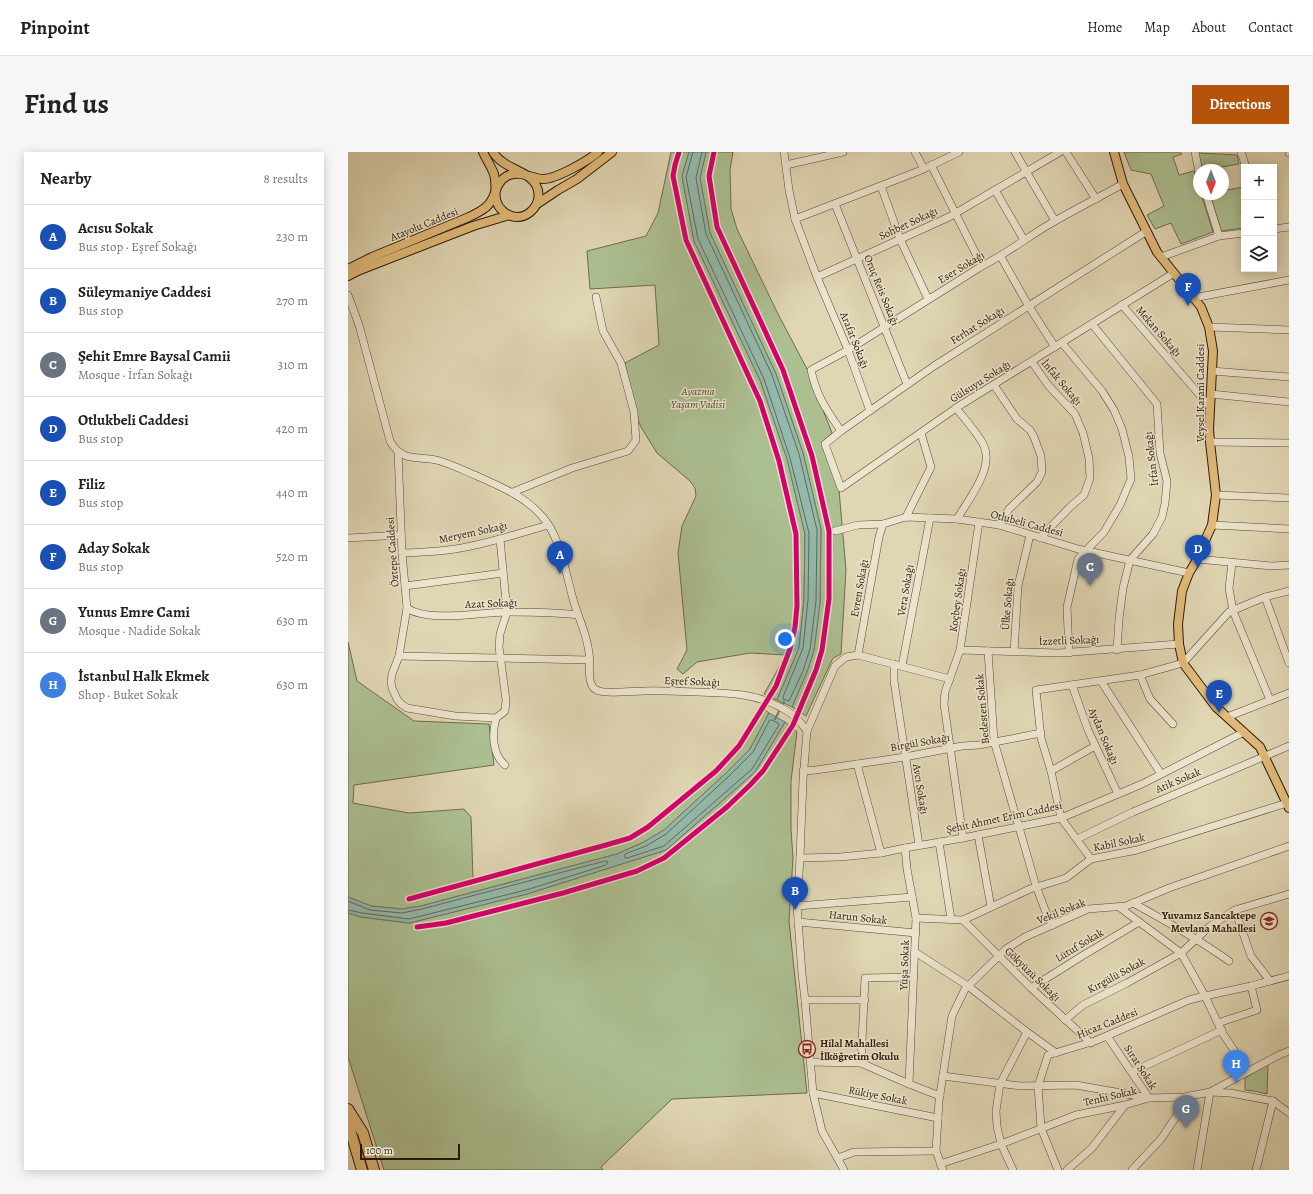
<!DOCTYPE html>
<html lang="en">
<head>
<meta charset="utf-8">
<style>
  body { margin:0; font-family:Alegreya,serif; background:#f6f6f6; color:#222 }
  .controls { position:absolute; right:12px; top:12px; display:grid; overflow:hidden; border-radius:0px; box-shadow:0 2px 10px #0003 }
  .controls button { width:36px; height:36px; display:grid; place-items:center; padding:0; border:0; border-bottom:1px solid #e0e0e0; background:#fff; color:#222; font:20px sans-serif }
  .compass { position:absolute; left:845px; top:12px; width:36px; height:36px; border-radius:50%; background:#fff; box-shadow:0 2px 10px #0003; rotate:180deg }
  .scale { position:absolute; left:12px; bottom:10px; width:100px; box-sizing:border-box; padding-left:4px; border:2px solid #2f1907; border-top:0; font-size:11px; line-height:14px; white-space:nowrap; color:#2f1907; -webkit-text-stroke:3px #ebe4ce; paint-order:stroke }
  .you { position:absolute; left:437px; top:487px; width:14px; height:14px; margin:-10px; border:3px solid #fff; border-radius:50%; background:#1a73e8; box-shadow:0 0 0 6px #1a73e833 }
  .badge { display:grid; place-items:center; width:26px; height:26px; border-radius:50%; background:#b45309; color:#fff; font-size:13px; font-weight:700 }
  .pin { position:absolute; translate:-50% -33px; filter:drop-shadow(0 1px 2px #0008) }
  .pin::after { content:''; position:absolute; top:21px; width:14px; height:12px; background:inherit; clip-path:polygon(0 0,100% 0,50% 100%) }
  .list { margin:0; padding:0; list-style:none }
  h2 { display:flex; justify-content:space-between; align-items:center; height:52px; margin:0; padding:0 16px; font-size:17px }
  h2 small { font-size:13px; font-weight:400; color:#767676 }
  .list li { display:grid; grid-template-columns:26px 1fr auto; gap:12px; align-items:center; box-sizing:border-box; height:64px; padding:0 16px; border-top:1px solid #e0e0e0 }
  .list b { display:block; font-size:15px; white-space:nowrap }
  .list p { margin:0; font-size:13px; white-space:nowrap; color:#767676 }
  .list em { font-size:13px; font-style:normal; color:#767676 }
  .icon { flex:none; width:22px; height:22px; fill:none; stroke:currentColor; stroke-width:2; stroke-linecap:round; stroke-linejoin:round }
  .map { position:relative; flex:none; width:941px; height:1018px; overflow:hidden; border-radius:0px }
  header { display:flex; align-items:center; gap:24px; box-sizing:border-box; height:56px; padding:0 20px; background:#fff; border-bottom:1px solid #e0e0e0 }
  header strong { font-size:19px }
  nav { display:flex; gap:22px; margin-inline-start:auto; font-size:14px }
  .intro { display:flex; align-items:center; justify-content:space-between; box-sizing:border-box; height:96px; padding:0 24px }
  h1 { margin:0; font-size:28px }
  .button { padding:10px 18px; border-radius:0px; background:#b45309; color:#fff; font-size:14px; font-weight:700 }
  main { display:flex; gap:24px; padding:0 24px }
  aside { flex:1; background:#fff; border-radius:0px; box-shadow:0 2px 10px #0003 }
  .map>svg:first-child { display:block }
  .green { fill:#acbf91; stroke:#6e6c4c }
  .water { fill:#94b9aa; stroke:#6c7969 }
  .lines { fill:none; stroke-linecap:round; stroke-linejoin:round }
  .shore { stroke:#626958; stroke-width:1 }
  .stream { stroke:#6c7969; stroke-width:2 }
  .minor-casing { stroke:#5b4832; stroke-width:8 }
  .major-casing { stroke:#2f1907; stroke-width:10 }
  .highway-casing { stroke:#2f1907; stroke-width:12 }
  .minor { stroke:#ebe4ce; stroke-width:7 }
  .major { stroke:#e0bb7a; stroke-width:8 }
  .highway { stroke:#e0bb7a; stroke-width:10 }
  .cycleway-casing { stroke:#ebe4ce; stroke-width:8 }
  .cycleway { stroke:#d6006c; stroke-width:5 }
  .labels { text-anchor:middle; stroke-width:3; stroke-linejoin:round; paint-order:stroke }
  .street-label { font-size:11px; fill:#2f1907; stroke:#ebe4ce }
  .park-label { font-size:11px; font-style:italic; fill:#544b30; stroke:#ebe4ce }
  .poi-label { font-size:11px; font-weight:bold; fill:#2f1907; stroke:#ebe4ce; text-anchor:end }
</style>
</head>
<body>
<header>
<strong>Pinpoint</strong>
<nav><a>Home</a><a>Map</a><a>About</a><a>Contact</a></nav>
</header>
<div class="intro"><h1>Find us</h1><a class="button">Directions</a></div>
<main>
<aside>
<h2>Nearby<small>8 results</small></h2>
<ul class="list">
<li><span class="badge" style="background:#1a4fb4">A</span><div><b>Acısu Sokak</b><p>Bus stop · Eşref Sokağı</p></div><em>230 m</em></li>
<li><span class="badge" style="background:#1a4fb4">B</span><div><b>Süleymaniye Caddesi</b><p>Bus stop</p></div><em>270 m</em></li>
<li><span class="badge" style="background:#6b7280">C</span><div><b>Şehit Emre Baysal Camii</b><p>Mosque · İrfan Sokağı</p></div><em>310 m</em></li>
<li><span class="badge" style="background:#1a4fb4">D</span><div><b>Otlukbeli Caddesi</b><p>Bus stop</p></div><em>420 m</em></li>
<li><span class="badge" style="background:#1a4fb4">E</span><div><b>Filiz</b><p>Bus stop</p></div><em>440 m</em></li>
<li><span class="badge" style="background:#1a4fb4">F</span><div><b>Aday Sokak</b><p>Bus stop</p></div><em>520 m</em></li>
<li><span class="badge" style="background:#6b7280">G</span><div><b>Yunus Emre Cami</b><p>Mosque · Nadide Sokak</p></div><em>630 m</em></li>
<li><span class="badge" style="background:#3f7fe0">H</span><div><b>İstanbul Halk Ekmek</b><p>Shop · Buket Sokak</p></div><em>630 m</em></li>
</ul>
</aside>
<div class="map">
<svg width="941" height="1018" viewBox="0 0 941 1018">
  <rect width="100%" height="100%" fill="#e0d6b3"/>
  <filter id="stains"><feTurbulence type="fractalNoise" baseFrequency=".005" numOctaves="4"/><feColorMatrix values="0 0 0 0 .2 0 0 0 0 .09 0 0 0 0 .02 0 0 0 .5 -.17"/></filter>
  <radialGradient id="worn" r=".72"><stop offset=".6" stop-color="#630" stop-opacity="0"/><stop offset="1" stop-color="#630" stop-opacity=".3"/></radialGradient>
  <g class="green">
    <polygon points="323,0 341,0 334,24 346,89 412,228 439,307 457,382 456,448 451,496 429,548 416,542 438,503 402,501 349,510 335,522 329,517 339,498 330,401 334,374 348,344 347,336 342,329 309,301 293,275 286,260 277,211 311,193 307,133 242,137 239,99 298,84 310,61"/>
    <polygon points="358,0 385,0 382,18 383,57 389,77 430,162 459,217 484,281 474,290 491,338 498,418 493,502 485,506 458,564 444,555 459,520 466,498 472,450 473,377 455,301 428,222 362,81 352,26"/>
    <polygon points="776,0 832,0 834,2 825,5 831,23 846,19 851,36 851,42 853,42 865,80 833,92 823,71 807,77 799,63 816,54 803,22 783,18"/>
    <polygon points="850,1 889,3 891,12 873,15 873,18 855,18"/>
    <polygon points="875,26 878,38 896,35 896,58 893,59 895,76 873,79 862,42 875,42"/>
    <polygon points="0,490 9,529 66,569 141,572 146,613 6,633 5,651 61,661 116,657 123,665 125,727 288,683 359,625 386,599 413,555 421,561 402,597 376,623 316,678 296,690 269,702 73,754 54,757 23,754 0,745"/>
    <polygon points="437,570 449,580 443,629 443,677 445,706 441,769 459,941 324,947 253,1015 255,1018 36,1018 0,905 0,761 13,765 61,771 179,742 318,698 407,620"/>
    <polygon points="920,912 919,942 906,939 897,938 897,926"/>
  </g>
  <g class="water">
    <polygon points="341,0 358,0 352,26 362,81 428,222 455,301 473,377 472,450 466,498 459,520 444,555 429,548 451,496 456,448 457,382 439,307 412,228 346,89 334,24"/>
    <polygon points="421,561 437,570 407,620 318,698 179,742 61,771 13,765 0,761 0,745 23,754 54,757 73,754 269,702 296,690 316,678 376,623 402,597"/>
  </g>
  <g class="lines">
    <g class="shore">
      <polyline points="345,0 338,25 350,87 416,227 442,306 461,381 460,448 455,496 435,545 435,547 441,549 455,519 462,497 468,449 469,378 451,302 424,223 358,82 348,26 354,0"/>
      <polygon points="422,568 424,568 430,571 431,573 404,617 316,694 279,706 277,706 277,702 298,694 318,682 379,626 405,600"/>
      <polyline points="0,749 22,758 54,761 74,757 257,709 260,710 258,713 178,738 61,767 14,761 0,758"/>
    </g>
    <polyline class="stream" points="427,567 436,550"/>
    <g class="minor-casing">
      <g id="minor">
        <polyline points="436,0 441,38 447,67 576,17 567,0"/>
        <polyline points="667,0 707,69"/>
        <polyline points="718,0 748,47"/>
        <polyline points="847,0 851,20"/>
        <polyline points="893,0 898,15"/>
        <polyline points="941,0 941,1"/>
        <polyline points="438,13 495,0"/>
        <polyline points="583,13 634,114"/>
        <polyline points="580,15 611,0"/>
        <polyline points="533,34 552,87 580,147"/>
        <polyline points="647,38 676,88"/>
        <polyline points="858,42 871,84"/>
        <polyline points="487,52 559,232"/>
        <polyline points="447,67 469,125 601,65 712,0"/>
        <polyline points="926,77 941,75"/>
        <polyline points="799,79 586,214 493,279 477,292 493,336 611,254 826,121"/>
        <polyline points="653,105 680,153 707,195"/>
        <polyline points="813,105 871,84 896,81"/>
        <polyline points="469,125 500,198 522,259"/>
        <path d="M0,143l11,30 31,116c13,23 29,14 50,20 13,4 25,10 37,15 27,12 54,23 71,48 14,22 18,50 25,75 5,18 14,35 16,54 2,11 -4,35 10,38 9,3 34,0 45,0 18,-1 36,1 54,1 30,1 56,1 82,15 6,3 11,6 15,10 5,4 8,9 12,14"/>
        <polyline points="845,146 941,128"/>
        <polyline points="774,153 862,255"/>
        <polyline points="744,172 809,252 812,301 819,329 817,351 814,365 805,382 782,408 775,436 771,467 769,498"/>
        <polyline points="861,175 941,178"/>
        <polyline points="714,191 754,239 766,258 774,277 781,305 783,327 772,353 756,380 730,407 719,455 721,501"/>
        <polyline points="684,210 700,233 727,262 735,281 741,306 742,326 736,343 723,354 692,386"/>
        <polyline points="864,219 941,225"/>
        <polyline points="646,233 669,267 682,278 686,285 693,304 694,320 689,330 661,357 651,373"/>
        <polyline points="863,242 941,250"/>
        <path d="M608,256c8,10 24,28 28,38 10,23 -16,54 -27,73"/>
        <path d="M493,279c-15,-22 -24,-34 -30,-61l37,-20 134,-84c26,-13 48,-31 73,-45 23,-13 46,-25 68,-37"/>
        <polyline points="862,290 941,291"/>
        <polyline points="50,300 54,401 59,456 51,504 44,522 43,529 44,536 49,547 53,552 59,556 107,564 148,566 157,559 158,548 151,495 152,482 159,460 152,387"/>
        <polyline points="165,340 224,316 280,299 288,288 286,260 273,211 255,179 248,145"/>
        <polyline points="868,343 941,346"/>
        <polyline points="558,365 583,315 573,281"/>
        <polyline points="864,373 941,377"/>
        <polyline points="487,379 510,373 535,372 558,365 609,367 651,373 730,397 841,421"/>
        <polyline points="0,386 53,383"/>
        <path d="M54,401c18,-1 35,-1 53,-4 32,-5 62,-15 93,-24"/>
        <polyline points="849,407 924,414 941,413"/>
        <polyline points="884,411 881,436 885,459 922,548"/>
        <polyline points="57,434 155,421"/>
        <polyline points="917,445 941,511"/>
        <path d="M59,456c21,15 74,4 100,4 24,0 48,0 71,3"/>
        <polyline points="612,498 711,501 831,492"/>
        <polyline points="640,499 646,589 688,734 699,763 705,773"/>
        <polyline points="666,500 670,434 682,383"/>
        <polyline points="510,503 531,385 535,372"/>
        <polyline points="51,504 242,508"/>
        <polyline points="546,512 546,529 571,693"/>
        <polyline points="554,514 582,366"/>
        <polyline points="792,523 802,547 825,572"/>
        <polyline points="753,529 813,622"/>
        <polyline points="724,533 740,578 770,642"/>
        <polyline points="879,565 941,541"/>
        <path d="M148,566c-4,16 -4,36 9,47"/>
        <polyline points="509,612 533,701"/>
        <polyline points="455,619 468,618 557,605 614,594 631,593 693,581"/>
        <polyline points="703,619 747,594"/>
        <polyline points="630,683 643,755"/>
        <polyline points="615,686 596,552 597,540 612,498 631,370"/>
        <polyline points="729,687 785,660 941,594"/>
        <polyline points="591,690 603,767"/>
        <polyline points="557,696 559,717 568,766 561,932"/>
        <polyline points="452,706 492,705 533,701 557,696 615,686 713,666 794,632 896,580"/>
        <polyline points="743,707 713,666 703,619 693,586 688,538 792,523 835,511 881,460 917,445 941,439"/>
        <path d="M785,751c33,18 65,36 96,58"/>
        <polyline points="449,754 564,745"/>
        <polyline points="771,755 833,801 857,844 875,882 900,919"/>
        <polyline points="887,758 903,804 922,829"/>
        <polyline points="568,766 615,768 682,737 718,726 743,707 789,698 939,651"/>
        <polyline points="615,768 683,836 743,891"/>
        <polyline points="450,770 568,781"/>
        <polyline points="567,800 620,834 679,880 708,901"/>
        <polyline points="683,836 734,804 791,770"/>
        <polyline points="457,848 517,848"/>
        <polyline points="717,868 735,853 779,831 833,801 861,775 887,758 941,742"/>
        <polyline points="870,871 909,858 903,834"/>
        <polyline points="462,910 513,911 561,932 592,944"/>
        <polyline points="513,911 517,826 566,825"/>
        <polyline points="784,920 874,878"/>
        <polyline points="595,924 672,934 728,933 801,946 759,884"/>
        <polyline points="465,941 590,966"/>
        <polyline points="490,1006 506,1000 588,999"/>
        <polyline points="592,1012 653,992 728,963 777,953 801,946 837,945 862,940 882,941 925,949 941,961"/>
        <polyline points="496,1018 474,979 465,941 457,848 454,822 449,754 452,706 455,628 459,579 487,514 498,505 510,503 602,527"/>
        <polyline points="595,1018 588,999 591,949 604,864 617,837 658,797 677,785 740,757 778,754 821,736 941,694"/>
        <polyline points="665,1018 653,992 649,974 648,959 652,932 679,880"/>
        <polyline points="710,1018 693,976 690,934 700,903 747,889 841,848 857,844 903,834 941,824"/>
        <polyline points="719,1018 744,996 777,953"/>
        <polyline points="784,1018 813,987 842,944"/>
        <polyline points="849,1018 862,940 931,903 941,899"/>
        <polyline points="908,1018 925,949"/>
      </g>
    </g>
    <g class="major-casing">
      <g id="major">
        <path d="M135,0c3,7 8,14 11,22 4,14 -3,27 9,37 17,17 44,-5 33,-26 -8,-15 -33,-16 -43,-33"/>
        <polyline points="766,0 775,32 809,100 853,155 861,175 865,199 861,277 862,290 868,343 864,373 847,411 841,421 834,439 830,472 831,492 835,511 868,555 912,595 941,656"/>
        <polyline points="189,52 210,38 229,27 264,0"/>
        <path d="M0,117l24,-12 97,-40c8,-4 18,-8 22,-16 6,-9 5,-19 16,-25 12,-6 24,2 36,3 13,0 45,-18 55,-27"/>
        <polyline points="0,124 12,118 125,74 161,63"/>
      </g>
    </g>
    <g class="highway-casing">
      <g id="highway">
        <polyline points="0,957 15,981 26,1018"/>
        <polyline points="0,971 14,1018"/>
      </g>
    </g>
    <use href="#minor" class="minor"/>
    <use href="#major" class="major"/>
    <use href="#highway" class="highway"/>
    <g class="cycleway-casing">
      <g id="cycleway">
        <polyline points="61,747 258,693 282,686 300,675 368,619 391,594 428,534 442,497 447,475 449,454 448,382 431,309 412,249 338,88 325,24 327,13 331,0"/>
        <polyline points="69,775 98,771 215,741 289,719 316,706 379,655 402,633 415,619 445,573 468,518 474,498 481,447 481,379 464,304 435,218 369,75 361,24 366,0"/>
      </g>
    </g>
    <use href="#cycleway" class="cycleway"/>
  </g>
  <defs>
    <g id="school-ring" transform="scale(0.9)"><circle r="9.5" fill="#ebe4ce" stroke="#8f2418" stroke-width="1.5"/><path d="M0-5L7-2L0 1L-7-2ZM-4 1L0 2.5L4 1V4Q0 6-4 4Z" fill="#8f2418"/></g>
    <g id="bus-ring" transform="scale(0.9)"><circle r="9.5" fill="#ebe4ce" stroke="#8f2418" stroke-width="1.5"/><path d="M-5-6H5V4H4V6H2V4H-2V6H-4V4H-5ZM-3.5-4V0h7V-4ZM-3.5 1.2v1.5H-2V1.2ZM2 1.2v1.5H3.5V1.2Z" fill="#8f2418"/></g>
  </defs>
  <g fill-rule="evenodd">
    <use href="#school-ring" x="921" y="769"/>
    <use href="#bus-ring" x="459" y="897"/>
  </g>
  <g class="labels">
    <g class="street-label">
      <text transform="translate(560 71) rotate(-25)" y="4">Sohbet Sokağı</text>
      <text transform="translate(76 72) rotate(-22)" y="4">Atayolu Caddesi</text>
      <text transform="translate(613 115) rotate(-31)" y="4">Eser Sokağı</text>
      <text transform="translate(534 138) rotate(68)" y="4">Oruç Reis Sokağı</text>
      <text transform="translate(629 173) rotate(-32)" y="4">Ferhat Sokağı</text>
      <text transform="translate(811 179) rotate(49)" y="4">Mekan Sokağı</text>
      <text transform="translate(507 188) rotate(68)" y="4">Arafat Sokağı</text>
      <text transform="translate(632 229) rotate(-32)" y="4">Gülsuyu Sokağı</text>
      <text transform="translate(714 230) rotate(50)" y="4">İnfak Sokağı</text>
      <text transform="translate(852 241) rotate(-90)" y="4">Veysel Karani Caddesi</text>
      <text transform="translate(803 307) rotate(-97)" y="4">İrfan Sokağı</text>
      <text transform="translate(679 371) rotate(15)" y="4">Otlubeli Caddesi</text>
      <text transform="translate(125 380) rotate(-12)" y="4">Meryem Sokağı</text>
      <text transform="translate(44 400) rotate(-94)" y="4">Öztepe Caddesi</text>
      <text transform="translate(511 436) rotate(-80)" y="4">Evren Sokağı</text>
      <text transform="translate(557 438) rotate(-80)" y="4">Vera Sokağı</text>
      <text transform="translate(609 448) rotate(-82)" y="4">Koçbey Sokağı</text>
      <text transform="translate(143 451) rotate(-2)" y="4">Azat Sokağı</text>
      <text transform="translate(659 452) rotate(-85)" y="4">Ülke Sokağı</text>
      <text transform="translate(721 488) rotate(-2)" y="4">İzzetli Sokağı</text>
      <text transform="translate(344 529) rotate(2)" y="4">Eşref Sokağı</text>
      <text transform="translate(634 557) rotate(-95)" y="4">Bedesten Sokak</text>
      <text transform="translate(756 584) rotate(67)" y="4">Aydan Sokağı</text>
      <text transform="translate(572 590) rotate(-10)" y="4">Birgül Sokağı</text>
      <text transform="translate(830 628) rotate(-23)" y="4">Atik Sokak</text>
      <text transform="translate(573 637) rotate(81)" y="4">Avcı Sokağı</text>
      <text transform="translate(656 665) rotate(-12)" y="4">Şehit Ahmet Erim Caddesi</text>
      <text transform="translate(771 690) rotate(-12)" y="4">Kabil Sokak</text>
      <text transform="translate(713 759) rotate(-22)" y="4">Vekil Sokak</text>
      <text transform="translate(510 765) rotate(6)" y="4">Harun Sokak</text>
      <text transform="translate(731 793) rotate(-31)" y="4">Lütuf Sokak</text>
      <text transform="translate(556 813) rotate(-88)" y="4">Yüşa Sokak</text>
      <text transform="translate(685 822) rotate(44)" y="4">Gökyüzü Sokağı</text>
      <text transform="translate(768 823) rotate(-28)" y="4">Kırgülü Sokak</text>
      <text transform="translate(759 871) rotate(-22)" y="4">Hicaz Caddesi</text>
      <text transform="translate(793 915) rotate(57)" y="4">Sırat Sokak</text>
      <text transform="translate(530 943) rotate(11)" y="4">Rükiye Sokak</text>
      <text transform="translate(762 944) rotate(-13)" y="4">Tenhi Sokak</text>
    </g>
    <g class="park-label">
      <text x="350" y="243">Ayazma<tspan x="350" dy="13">Yaşam Vadisi</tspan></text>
    </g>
    <g class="poi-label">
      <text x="908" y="767">Yuvamız Sancaktepe<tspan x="908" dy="13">Mevlana Mahallesi</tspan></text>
      <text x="472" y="895" text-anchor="start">Hilal Mahallesi<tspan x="472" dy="13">İlköğretim Okulu</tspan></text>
    </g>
  </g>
  <rect width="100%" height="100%" filter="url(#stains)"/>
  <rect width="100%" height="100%" fill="url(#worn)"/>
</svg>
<div class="controls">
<button>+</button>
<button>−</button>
<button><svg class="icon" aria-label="layers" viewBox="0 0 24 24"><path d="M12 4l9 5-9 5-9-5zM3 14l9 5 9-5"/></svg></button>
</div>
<svg class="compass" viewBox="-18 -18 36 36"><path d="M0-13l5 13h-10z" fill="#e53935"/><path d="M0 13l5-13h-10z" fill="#767676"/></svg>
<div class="scale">100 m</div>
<div class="you"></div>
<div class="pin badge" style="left:212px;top:422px;background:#1a4fb4">A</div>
<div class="pin badge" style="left:447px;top:758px;background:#1a4fb4">B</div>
<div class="pin badge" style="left:742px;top:434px;background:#6b7280">C</div>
<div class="pin badge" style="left:850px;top:416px;background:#1a4fb4">D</div>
<div class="pin badge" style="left:871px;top:561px;background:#1a4fb4">E</div>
<div class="pin badge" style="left:840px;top:154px;background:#1a4fb4">F</div>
<div class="pin badge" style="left:838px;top:976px;background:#6b7280">G</div>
<div class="pin badge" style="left:888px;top:931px;background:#3f7fe0">H</div>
</div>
</main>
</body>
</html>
